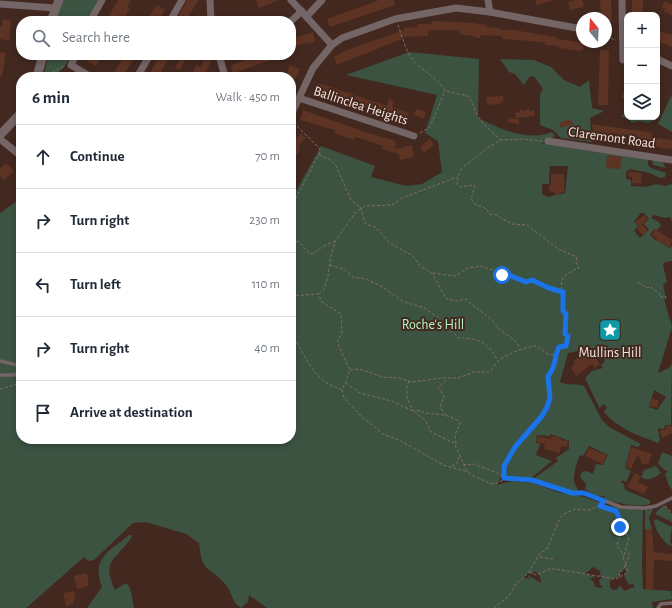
<!DOCTYPE html>
<html lang="en">
<head>
<meta charset="utf-8">
<style>
  body { margin:0; font-family:"Alegreya Sans",sans-serif; background:#f6f6f7; color:#1f2937 }
  .controls { position:absolute; right:12px; top:12px; display:grid; overflow:hidden; border-radius:8px; box-shadow:0 2px 6px #0003 }
  .controls button { width:36px; height:36px; display:grid; place-items:center; padding:0; border:0; border-bottom:1px solid #e0e1e3; background:#fff; color:#1f2937; font:20px sans-serif }
  .compass { position:absolute; left:576px; top:12px; width:36px; height:36px; border-radius:50%; background:#fff; box-shadow:0 2px 6px #0003; rotate:342deg }
  .stop { position:absolute; width:12px; height:12px; margin:-9px; border:3px solid #1a73e8; border-radius:50%; background:#fff }
  .stop.end { background:#1a73e8; border-color:#fff; box-shadow:0 1px 4px #0008 }
  .list { margin:0; padding:0; list-style:none }
  h2 { display:flex; justify-content:space-between; align-items:center; height:52px; margin:0; padding:0 16px; font-size:17px }
  h2 small { font-size:13px; font-weight:400; color:#747a83 }
  .list li { display:grid; grid-template-columns:26px 1fr auto; gap:12px; align-items:center; box-sizing:border-box; height:64px; padding:0 16px; border-top:1px solid #e0e1e3 }
  .list b { display:block; font-size:15px; white-space:nowrap }
  .list em { font-size:13px; font-style:normal; color:#747a83 }
  .icon { flex:none; width:22px; height:22px; fill:none; stroke:currentColor; stroke-width:2; stroke-linecap:round; stroke-linejoin:round }
  .map { position:relative; flex:none; width:672px; height:608px; overflow:hidden }
  .search { position:absolute; background:#fff; box-shadow:0 2px 6px #0003; left:16px; top:16px; width:280px; height:44px; display:flex; align-items:center; gap:10px; box-sizing:border-box; padding:0 14px; border-radius:16px; color:#747a83; font-size:15px }
  .panel { position:absolute; background:#fff; box-shadow:0 2px 6px #0003; left:16px; top:72px; width:280px; height:372px; border-radius:16px }
  .map>svg:first-child { display:block }
  .green { fill:#3c5342; fill-rule:evenodd }
  .building { fill:#5d3323 }
  .lines { fill:none; stroke-linecap:round; stroke-linejoin:round }
  .path { stroke:#836d64; stroke-width:1; stroke-dasharray:3 2; stroke-linecap:butt }
  .service { stroke:#746567; stroke-width:3.5 }
  .minor { stroke:#746567; stroke-width:7 }
  .tertiary { stroke:#746567; stroke-width:9 }
  .route { stroke:#1a73e8; stroke-width:5 }
  .labels { text-anchor:middle; stroke-width:4; stroke-linejoin:round; paint-order:stroke }
  .street-label { font-size:14px; fill:#f5e4dd; stroke:#42281f }
  .park-label { font-size:14px; fill:#b4f7c4; stroke:#42281f }
  .poi-label { font-size:14px; fill:#f5e4dd; stroke:#42281f }
</style>
</head>
<body>
<div class="map">
<svg width="672" height="608" viewBox="0 0 672 608">
  <rect width="100%" height="100%" fill="#42281f"/>
  <g class="green">
    <polygon points="63,0 98,0 86,21 54,21"/>
    <path d="M409,52l70,7 -1,59c22,11 50,24 74,14l3,4 -14,8 5,-1 102,15v7l3,3 15,5 -1,4 -5,1 -10,-5 -20,-4 -4,3v7l5,1v6l15,1 10,-3 9,2 7,-2v38l-2,-5 -5,1 -12,-3 -2,3 8,4 2,4 -4,4 -3,-1 -4,6 4,4 16,9 2,-2v15l-7,1 -2,3 4,17 -4,2 3,14 -2,1 8,28 -14,46 11,-5 3,-5 -1,62h-6l-1,4 -6,-1 2,12 -2,3c-22,-9 -38,-13 -54,-31l3,-5 -4,-3 -3,4 -1,-1 -14,-29 7,-7 11,-3 -2,-3 4,-4 -3,-8 -10,-5 -24,5 -8,29c8,4 17,1 24,4l18,34 7,7 32,17 -3,3 -7,-2 -6,23 6,3 -5,11 -4,-2 -1,2 3,2 1,6 25,10v4c-13,4 -33,-1 -46,-5l1,-3c-8,1 -13,-2 -20,-7l1,-5 -6,-7 2,-5 5,-1 6,3 3,-10 7,1 5,-10 -19,-9 -6,10 -3,-1c-2,3 -7,21 -6,25 0,4 3,8 5,12h-6l-40,-13 25,-18 -2,-3 13,-9v-8l-18,-7 -1,2 -13,-1 -1,8 4,1 -4,11 16,6 -22,18 -28,-3 -5,9 15,-4 21,2 27,10 21,3 29,10 33,3 -1,57 1,23 28,2 1,8 -20,3 1,6h-386l-18,-13 -1,7 -7,6c-10,-6 -8,-15 -15,-23 -16,-20 -24,-10 -27,-42l-13,-9 -40,-12 -13,1 -39,37 -6,1 -4,-4 -58,51h-26v-395l21,-15v241h270v-239l30,-54 54,20 -4,11 35,9 16,-2 20,-12 -4,-31 -13,-8 12,-38 -91,-20zM550,166h18l-3,27 -17,4 -6,-3v-10h7zM641,213h3l5,6 -5,5 5,6 -9,8 -6,-7 4,-5 -4,-5zM654,390l12,7 -9,13 -8,-3zM593,567l6,3 2,4 -3,2 5,1 -4,3 1,5 3,1 -2,2 -6,-1 -2,-6 -4,-2 7,-2 -11,-3zM624,568l3,5 -3,2 3,7 3,3 3,-2 2,6 -2,-2 -8,4 -6,-6 -1,4 -5,1 -3,-3v-6l2,-2 8,-3 -1,-3zM535,571l5,5 1,7 -13,-8 1,4 -5,-2 4,-4 5,1z"/>
    <path d="M49,55h22c-6,13 -13,22 -28,22z"/>
    <polygon points="500,59 534,60 551,67 564,80 580,87 589,80 592,108 604,111 590,118 592,142 561,138 553,130 540,125 540,94 543,89 534,76 529,77 524,85 515,74 509,72"/>
    <polygon points="672,94 672,132 658,124"/>
    <polygon points="627,111 627,117 652,117 654,120 649,123 638,121 631,123 630,120 621,116"/>
    <polygon points="652,159 662,161 666,168 653,165"/>
    <polygon points="662,452 672,456 672,490 668,484 665,473 669,472 663,469 658,463"/>
    <path d="M656,466l5,7c-7,5 -12,9 -20,4l3,-7z"/>
    <polygon points="664,505 672,514 672,522 655,514 658,510"/>
    <polygon points="654,507 649,518 652,529 645,529 645,508"/>
    <path d="M656,519l16,8 -2,14 2,5c-9,-2 -17,-17 -18,-25z"/>
    <path d="M129,535h3l-1,3c-15,23 -30,20 -16,52l11,-7 3,3 3,10 2,12h-47l15,-21c-11,-30 7,-35 27,-52z"/>
  </g>
  <g class="building">
    <polygon points="118,0 131,0 127,7 130,9 125,17 122,15 118,21 106,21"/>
    <polygon points="187,0 199,0 185,21 176,21"/>
    <polygon points="256,0 278,0 278,1 259,8"/>
    <polygon points="379,0 394,0 395,5 330,27 327,19"/>
    <polygon points="535,0 551,0 551,1 537,5"/>
    <polygon points="576,0 582,0 584,7 570,10 568,2"/>
    <polygon points="600,0 611,0 612,21 606,21 606,18 601,18"/>
    <rect x="632" y="0" width="11" height="15"/>
    <polygon points="664,1 672,4 672,15 664,12 665,9 662,8"/>
    <polygon points="157,5 165,10 160,18 157,21 146,21"/>
    <polygon points="3,19 11,21 9,41 0,39 0,26 2,26"/>
    <polygon points="432,21 473,23 486,25 486,27 500,28 500,30 514,30 556,37 556,39 584,43 583,51 559,48 559,46 545,45 545,43 531,41 502,39 502,36 480,35 480,38 473,37 473,36 459,34 459,30 429,30 428,36 401,37 402,39 337,65 334,57 347,50 404,30 404,28 418,27 418,24 432,24"/>
    <polygon points="657,31 672,35 672,47 657,41"/>
    <polygon points="313,32 315,42 309,44 308,42 293,47 291,39"/>
    <polygon points="600,50 609,50 608,105 598,105"/>
    <polygon points="0,52 6,53 2,77 0,77"/>
    <polygon points="88,55 103,55 96,66 85,60"/>
    <polygon points="125,55 136,55 123,76 125,77 111,77"/>
    <polygon points="160,55 170,55 160,74 166,77 148,77"/>
    <polygon points="182,55 188,55 180,70 175,68"/>
    <polygon points="204,55 210,55 211,60 207,70 202,74 198,72 197,75 193,73 196,65 200,67 202,65 204,60"/>
    <polygon points="260,55 283,56 233,73 231,65"/>
    <polygon points="290,65 300,69 291,87 291,77 285,77"/>
    <polygon points="319,83 387,106 389,99 394,101 392,107 409,113 407,120 317,90"/>
    <polygon points="627,83 627,100 621,98"/>
    <polygon points="503,96 503,102 500,102 500,104 487,105 486,97"/>
    <polygon points="529,107 530,111 534,110 535,116 516,118 515,113 520,112 520,109 525,111"/>
    <polygon points="416,109 426,112 424,119 414,115"/>
    <polygon points="303,110 371,134 394,140 394,142 396,142 395,149 412,145 414,157 400,160 399,154 382,149 383,146 359,138 354,137 354,140 334,133 335,130 300,120"/>
    <polygon points="509,118 519,119 519,124 508,122"/>
    <polygon points="571,119 573,124 561,128 559,123"/>
    <polygon points="592,124 647,132 652,133 651,137 672,140 672,149 656,147 656,143 637,140 638,137 626,135 626,139 619,138 620,134 610,133 609,136 601,135 602,132 593,131"/>
    <polygon points="301,133 306,138 299,145 301,148 298,150 300,152 291,160 291,147 294,144 292,143"/>
    <polygon points="430,139 434,145 424,153 420,147"/>
    <polygon points="607,155 622,157 620,169 606,168"/>
    <polygon points="6,163 14,171 4,180 0,176 0,169"/>
    <polygon points="629,172 642,173 641,184 632,183 632,177 628,176"/>
    <polygon points="551,174 564,174 564,192 555,195 555,192 550,192 548,185 551,185"/>
    <polygon points="644,215 648,219 640,227 635,222"/>
    <polygon points="642,224 648,231 643,235 637,229"/>
    <polygon points="655,229 672,240 670,247 656,240 657,238 652,235"/>
    <polygon points="591,352 600,364 595,368 592,364 576,376 571,368 575,363 573,361 582,355 584,358"/>
    <polygon points="652,398 659,401 657,408 649,406"/>
    <polygon points="666,425 672,426 672,433 662,438 660,430 666,430"/>
    <polygon points="538,436 551,439 552,436 561,438 561,440 568,441 567,447 561,446 560,453 544,449 545,444 537,442"/>
    <polygon points="631,447 652,454 648,464 642,464 638,454 631,469 626,467"/>
    <polygon points="589,448 607,455 603,464 585,456"/>
    <polygon points="635,473 641,476 638,482 648,487 644,494 627,487"/>
    <polygon points="646,529 652,529 654,552 672,554 672,561 654,560 653,590 646,590"/>
    <polygon points="86,573 86,575 88,575 88,586 77,589 74,576"/>
    <polygon points="74,591 76,599 73,600 74,604 66,606 63,593"/>
  </g>
  <g class="lines">
    <g class="path">
      <path d="M398,25c4,11 7,24 14,34 10,13 25,17 33,32l23,5c6,7 6,16 12,23 5,8 14,14 20,21"/>
      <polyline points="606,37 616,40"/>
      <polyline points="47,73 51,73 64,66"/>
      <polyline points="420,133 430,127 445,91"/>
      <path d="M319,155l10,4 6,5 16,36 10,8 4,15 3,2 7,2 15,16 23,13 7,10 12,7 9,17 6,9 10,2 9,-2 3,3 24,19c5,12 21,14 27,27"/>
      <polyline points="291,208 320,152 320,149 293,122"/>
      <polyline points="291,241 299,242 309,253 313,254 322,247 335,241"/>
      <path d="M330,265l15,5 8,7 13,2 15,7 23,16 21,6 13,10 5,8 12,8 3,4c21,0 30,4 40,23"/>
      <polyline points="433,273 455,276 468,268 481,266 526,282 532,280 549,289 563,292"/>
      <polyline points="638,282 647,288 651,287 660,294 659,296 666,298 665,295"/>
      <polyline points="319,294 324,289 328,276 331,255 336,240 355,213 365,206 392,205 402,198 457,177"/>
      <polyline points="291,296 318,294 322,302 341,314 342,333 337,342 350,370 342,391 344,398 361,416 383,434 401,441 443,465 469,472"/>
      <path d="M291,334c6,5 7,12 11,18 12,20 16,29 40,38"/>
      <path d="M350,370l9,-1 24,8 16,1 13,4 30,-4h16l16,-6h15c4,-3 6,-9 11,-12 9,-7 25,-13 36,-14l12,8 7,1 4,-8 7,-1 -1,-3 3,-7 -3,-2 1,-20 -3,-3c3,-24 -13,-32 16,-43l-3,-6 1,-5 -19,-8 -31,-24 -15,-1 -16,-9 -7,-1 -2,-5 -12,-5 -4,-5 4,-13 -2,-1 -12,2 -4,-3 1,-7 4,-9 27,-21 12,-7 20,-1 21,2"/>
      <path d="M409,381c-5,10 -1,21 4,30 6,-1 8,0 13,2 14,2 18,0 33,8l1,3 -5,11 1,9"/>
      <polyline points="346,383 360,393 392,401 413,411 425,420 431,432 454,443 467,471 472,475 489,483 495,484 508,478 516,479"/>
      <polyline points="0,389 21,383"/>
      <polyline points="446,415 440,407 444,396 438,388 448,379"/>
      <path d="M463,464l4,1 8,-1c7,4 25,8 28,14"/>
      <polyline points="452,466 457,464 459,457"/>
      <polyline points="504,478 504,466 515,447 542,416 547,407 550,398 548,376 554,368 555,356"/>
      <polyline points="601,506 611,509"/>
      <polyline points="665,506 672,513"/>
      <polyline points="616,511 621,527 629,538 623,559 625,562"/>
      <polyline points="620,527 619,539 617,545 624,556"/>
      <polyline points="540,557 553,559"/>
      <polyline points="529,572 536,575 550,569 556,569 615,579 620,577 619,572 623,570 630,555 627,551"/>
      <polyline points="620,577 628,572 625,564"/>
      <polyline points="494,608 509,596 515,585 529,572 540,553 547,549 560,518 564,514 575,509 590,510 601,504"/>
    </g>
    <g class="service">
      <polyline points="0,361 21,366"/>
      <polyline points="0,375 14,375 21,372"/>
      <polyline points="522,479 532,480 572,493 584,493 621,507 644,508 656,506 672,498"/>
      <polyline points="658,608 661,604 672,603"/>
    </g>
    <g class="minor">
      <polyline points="210,0 211,21"/>
      <polyline points="291,0 332,45"/>
      <polyline points="488,0 490,12"/>
      <polyline points="622,0 623,60"/>
      <polyline points="0,4 55,8"/>
      <polyline points="307,16 322,0"/>
      <polyline points="90,21 102,0"/>
      <polyline points="170,21 182,0"/>
      <polyline points="291,21 302,11"/>
      <polyline points="76,55 71,65 91,77"/>
      <polyline points="219,55 225,77"/>
      <polyline points="657,59 672,66"/>
      <polyline points="137,77 150,55"/>
      <polyline points="299,98 414,136"/>
      <polyline points="291,115 313,68 332,45 342,38 395,19 456,8 490,12 582,29"/>
      <polyline points="0,139 21,156"/>
      <polyline points="548,141 672,160"/>
    </g>
    <g class="tertiary">
      <polyline points="51,21 59,0"/>
      <polyline points="37,77 43,55"/>
      <polyline points="0,135 21,113"/>
    </g>
  </g>
  <g class="lines">
    <path class="route" d="M502,275l4,-1 20,8 6,-2 17,8 14,4v19l3,3 -1,20 3,2 -2,10 -7,1c-5,10 -3,21 -11,29l2,22 -3,9 -5,9 -27,31 -11,19v12l28,2 40,13h12l20,8 -4,5 16,5 5,11 -1,5"/>
  </g>
  <defs>
    <g id="sight-square" transform="scale(1.15)"><rect x="-9" y="-9" width="18" height="18" rx="4" fill="#0f9aa8" stroke="#42281f"/><path d="M0-6L1.8-2.2L6-1.7L2.9 1.2L3.7 5.4L0 3.3L-3.7 5.4L-2.9 1.2L-6-1.7L-1.8-2.2Z" fill="#fff"/></g>
  </defs>
  <g fill-rule="evenodd">
    <use href="#sight-square" x="610" y="330"/>
  </g>
  <g class="labels">
    <g class="street-label">
      <text transform="translate(361 105) rotate(18)" y="5">Ballinclea Heights</text>
      <text transform="translate(612 137) rotate(8)" y="5">Claremont Road</text>
    </g>
    <g class="park-label">
      <text x="433" y="329">Roche's Hill</text>
    </g>
    <g class="poi-label">
      <text x="610" y="357">Mullins Hill</text>
    </g>
  </g>
</svg>
<div class="controls">
<button>+</button>
<button>−</button>
<button><svg class="icon" aria-label="layers" viewBox="0 0 24 24"><path d="M12 4l9 5-9 5-9-5zM3 14l9 5 9-5"/></svg></button>
</div>
<svg class="compass" viewBox="-18 -18 36 36"><path d="M0-13l5 13h-10z" fill="#e53935"/><path d="M0 13l5-13h-10z" fill="#747a83"/></svg>
<div class="stop" style="left:502px;top:275px"></div>
<div class="stop end" style="left:620px;top:527px"></div>
<div class="search"><svg class="icon" aria-label="search" viewBox="0 0 24 24"><circle cx="10" cy="10" r="6"/><path d="M15 15l6 6"/></svg>Search here</div>
<section class="panel">
<h2>6 min<small>Walk · 450 m</small></h2>
<ul class="list">
<li><svg class="icon" aria-label="ahead" viewBox="0 0 24 24"><path d="M12 20V5M6 11l6-6 6 6"/></svg><div><b>Continue</b></div><em>70 m</em></li>
<li><svg class="icon" aria-label="right" viewBox="0 0 24 24"><path d="M7 20v-9h11M14 6l5 5-5 5"/></svg><div><b>Turn right</b></div><em>230 m</em></li>
<li><svg class="icon" aria-label="left" viewBox="0 0 24 24"><path d="M17 20v-9H6M10 6l-5 5 5 5"/></svg><div><b>Turn left</b></div><em>110 m</em></li>
<li><svg class="icon" aria-label="right" viewBox="0 0 24 24"><path d="M7 20v-9h11M14 6l5 5-5 5"/></svg><div><b>Turn right</b></div><em>40 m</em></li>
<li><svg class="icon" aria-label="arrive" viewBox="0 0 24 24"><path d="M6 21V4h12l-3 4 3 4H6"/></svg><div><b>Arrive at destination</b></div></li>
</ul>
</section>
</div>
</body>
</html>
